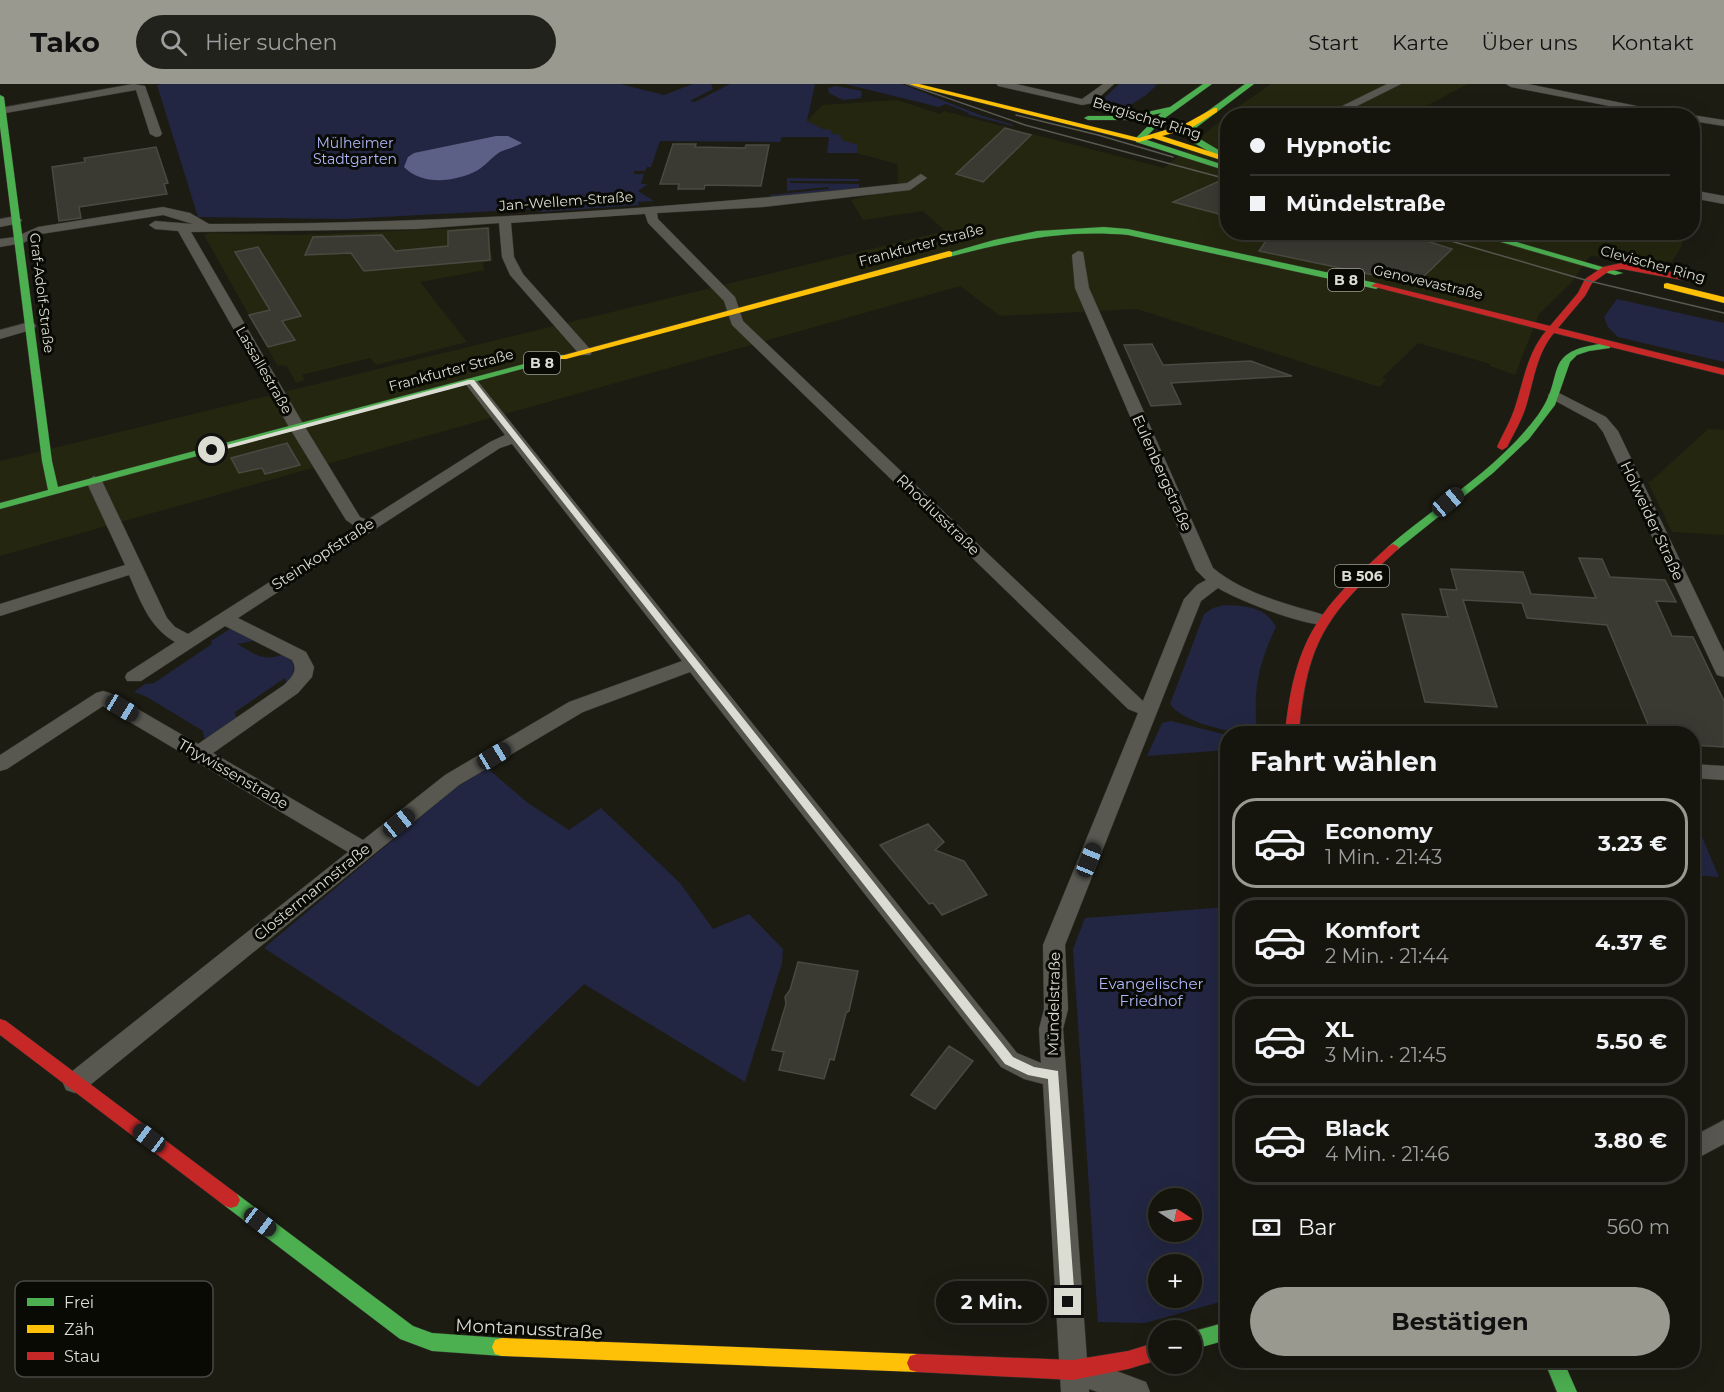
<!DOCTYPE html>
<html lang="de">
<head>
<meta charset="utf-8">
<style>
	body { margin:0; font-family:Montserrat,sans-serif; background:#22221c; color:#f1f3f6; height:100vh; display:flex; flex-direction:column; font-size:22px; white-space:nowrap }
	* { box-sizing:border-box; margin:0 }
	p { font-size:20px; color:#9d9f9e }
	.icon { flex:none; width:33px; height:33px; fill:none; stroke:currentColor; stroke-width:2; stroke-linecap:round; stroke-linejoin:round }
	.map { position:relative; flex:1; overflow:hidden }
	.sheet { position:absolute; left:1220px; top:642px; width:480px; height:642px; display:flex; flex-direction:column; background:#15150e; border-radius:24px; box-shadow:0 6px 24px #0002,0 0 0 2px #34342e }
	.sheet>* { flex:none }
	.top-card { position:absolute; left:1220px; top:24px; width:480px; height:132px; border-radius:24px; box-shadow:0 6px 24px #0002,0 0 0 2px #34342e; display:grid; align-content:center; height:132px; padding:0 30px; background:#15150e }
	.needle { width:39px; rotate:102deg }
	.fabs { position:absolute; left:1148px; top:1104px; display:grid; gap:12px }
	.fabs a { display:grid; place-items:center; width:54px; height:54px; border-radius:50%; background:#15150e; box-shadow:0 6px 24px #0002,0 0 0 2px #34342e; font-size:30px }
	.end { position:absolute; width:27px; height:27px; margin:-14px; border:8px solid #dcddd2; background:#111; box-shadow:0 0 0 3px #111 }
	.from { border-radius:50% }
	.bubble { position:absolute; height:42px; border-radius:21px; background:#15150e; box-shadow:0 6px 24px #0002,0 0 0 2px #34342e; font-size:20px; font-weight:700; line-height:42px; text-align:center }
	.car { position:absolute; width:18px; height:36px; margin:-18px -9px; border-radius:8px; box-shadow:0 0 4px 2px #0007; background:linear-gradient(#222 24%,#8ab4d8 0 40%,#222 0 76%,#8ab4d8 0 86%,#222 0) }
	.top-card b { display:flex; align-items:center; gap:21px; height:57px; font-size:22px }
	.top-card b+b { border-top:2px solid #34342e }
	.top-card i { width:15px; height:15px; background:#f1f3f6 }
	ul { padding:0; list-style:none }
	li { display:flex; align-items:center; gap:18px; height:90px; margin:0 12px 9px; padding:0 18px; border:3px solid #34342e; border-radius:24px }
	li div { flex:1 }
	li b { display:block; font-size:22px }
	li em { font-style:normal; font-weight:700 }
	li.active { border-color:#99998f }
	li>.icon { width:54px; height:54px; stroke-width:1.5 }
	h2 { padding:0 30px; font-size:27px; line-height:72px }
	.pay { display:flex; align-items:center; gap:15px; height:66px; padding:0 30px; font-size:22px }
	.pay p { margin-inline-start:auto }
	.button { display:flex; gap:12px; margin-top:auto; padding:12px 30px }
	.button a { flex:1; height:69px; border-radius:36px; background:#99998f; color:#111; font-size:24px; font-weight:700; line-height:69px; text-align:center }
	header { display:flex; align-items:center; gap:36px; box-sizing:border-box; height:84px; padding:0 30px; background:#99998f; color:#111 }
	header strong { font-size:28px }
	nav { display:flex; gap:33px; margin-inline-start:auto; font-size:21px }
	.search { width:420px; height:54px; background:#22221c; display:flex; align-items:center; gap:15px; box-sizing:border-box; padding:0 21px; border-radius:33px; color:#9d9f9e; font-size:22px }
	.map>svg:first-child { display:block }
	.built { fill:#25260f }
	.green { fill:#232642; fill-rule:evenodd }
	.water { fill:#5c6086 }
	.building { fill:#3a3a32; stroke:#4a4a43; stroke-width:1.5 }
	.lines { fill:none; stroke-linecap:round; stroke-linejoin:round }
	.street-casing { stroke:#36362f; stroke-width:1 }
	.fast-casing { stroke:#36362f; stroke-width:1 }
	.slow-casing { stroke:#36362f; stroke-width:1 }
	.jam-casing { stroke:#36362f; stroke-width:1 }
	.street { fill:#585851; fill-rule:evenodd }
	.fast { fill:#4caf50; fill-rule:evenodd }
	.slow { fill:#ffc107; fill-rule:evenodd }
	.jam { fill:#c62828; fill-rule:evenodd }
	.tram { stroke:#595953; stroke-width:1.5 }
	.route { fill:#dcddd2 }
	.labels { text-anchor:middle; stroke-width:6; stroke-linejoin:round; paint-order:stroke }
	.far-street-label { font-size:14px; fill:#dcddd2; stroke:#090a04 }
	.far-park-label { font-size:14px; fill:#b0b8fc; stroke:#090a04 }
	.shield { fill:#090a04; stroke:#9d9e94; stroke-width:1.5 }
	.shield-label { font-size:14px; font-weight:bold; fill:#dcddd2 }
	.street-label { font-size:15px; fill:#dcddd2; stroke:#090a04 }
	.park-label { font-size:15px; fill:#b0b8fc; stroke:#090a04 }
	.near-street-label { font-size:18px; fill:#dcddd2; stroke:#090a04 }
	.key { fill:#090a04; stroke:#484942; stroke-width:1.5 }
	.key-label { font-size:16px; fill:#dcddd2 }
</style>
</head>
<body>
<header>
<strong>Tako</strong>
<div class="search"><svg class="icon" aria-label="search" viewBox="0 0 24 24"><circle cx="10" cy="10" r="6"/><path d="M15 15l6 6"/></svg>Hier suchen</div>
<nav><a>Start</a><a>Karte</a><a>Über uns</a><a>Kontakt</a></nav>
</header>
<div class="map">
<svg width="1724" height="1308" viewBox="0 0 1724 1308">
	<rect width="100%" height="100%" fill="#1c1c13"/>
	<path class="built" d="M1271 0H1468L1409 31 1227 32V148H1672L1683 151 1682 161 1672 178 1590 172 1571 199 1539 230 1515 291 1490 282V280L1418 259 1382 294 1387 296 1379 303 1137 225 1000 232 960 202 0 472V377L945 147 923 127 863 136 851 116 899 104 897 80 857 69 858 61 834 54 825 46 807 37 822 21 897 16 940 30 944 27 1164 84 1232 27Z
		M490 143V162L493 177 482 179 485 186 420 198 467 258 376 281 370 274 302 291 305 296 296 299 287 282 277 281 204 151 210 149 298 151Z
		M1708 345 1724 346V451L1672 448 1648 398 1651 397Z"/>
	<path class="green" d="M163 0H620L664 11 693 0H711L713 5 690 17 695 18 730 0H815L807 37 825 46 830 45 832 50H839L842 56 858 61 857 69H827L829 53H782L780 58 660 57 651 83H647L645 87H634V90H644L641 100H648L638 107 654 117 638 118 639 121 540 128 536 125 345 135 198 133 157 1Z
		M845 0H902L980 31 1014 41 1012 42 967 30 969 29 946 20 939 23Z
		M1119 0H1154L1157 1 1146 11 1123 26 1100 21 1099 19Z
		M836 2 862 7 861 14 843 16 829 9 828 4Z
		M787 94 860 95 859 97H790V99L859 100V104L771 113 770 111 829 105 828 103 787 107Z
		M1617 215 1724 239V278L1618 253 1608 243 1604 233Z
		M1225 521C1248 522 1265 523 1276 543 1258 581 1253 605 1257 647L1255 649C1233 650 1183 639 1170 620L1204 530 1213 524Z
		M233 543 258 556 237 560C257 571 264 579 286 569 297 581 295 588 287 601L285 594 235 628 237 637 210 654H204L203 647 147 613 134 608 145 600 154 599 212 560 211 557Z
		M1171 637 1227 651V666L1147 672 1162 639Z
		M487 684 528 719 569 746 601 724 680 799 713 845 749 830 783 865 782 879 745 998 584 900 478 1003 264 864 451 707Z
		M1692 729 1719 793 1692 791Z
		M1227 823V1216L1145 1239 1098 1238 1073 865 1085 834ZM1191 1114V1148H1158V1114ZM1158 1180H1191V1214H1158Z"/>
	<path class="water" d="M496 52H508L522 59C515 63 507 65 500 68 492 73 486 81 478 86 456 98 422 102 404 83L408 73 414 69Z"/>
	<path class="building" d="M1005 44 1031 51 983 98 956 90Z
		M673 60H696L695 63 745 64 746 61H769L761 102 705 101 704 105H678L679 100H660Z
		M156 63 168 99 164 100 167 110 79 123 81 134 59 137 52 83 85 78 84 74Z
		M1217 98 1227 101V132L1173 118Z
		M488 144 490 176 364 187 351 169 305 171 313 153 382 151 395 167 448 162V147Z
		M1272 148H1399L1452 165 1416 200 1259 167Z
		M258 163 301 232 282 237 295 256 268 263 249 231 270 226 235 168Z
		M1152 260 1163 281 1251 277 1292 292 1171 299 1181 320 1151 322 1124 261Z
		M287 359 300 381 265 390 262 384 239 389 231 374Z
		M1579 474 1602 475 1610 493 1665 496 1676 518 1656 517 1672 552 1693 553 1724 617V663L1692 661V650H1652L1607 541 1527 534 1522 519 1463 516 1497 623 1425 618 1402 530 1448 533 1440 505 1457 506 1451 485 1523 488 1531 510 1596 514Z
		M928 740 944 758 935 766 964 777 987 811 942 831 933 819 929 820 880 761Z
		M798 878 858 887 849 927 846 929 834 976 830 975 824 995 779 986 784 968 772 966 786 920 785 913 790 906Z
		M949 962 973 977 935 1025 911 1011Z"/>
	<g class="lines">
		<g class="street-casing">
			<path id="street" d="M133 0 145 2 162 50 160 52 156 53 150 50 136 6 0 30V24Z
				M997 0H1016L1082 15 1103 0H1114L1093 19 1082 21 998 2Z
				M1387 0H1401L1337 32H1322Z
				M1506 0H1528L1686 32H1661L1511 3Z
				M1692 31 1724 36V42L1692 37V32H1689Z
				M921 90 927 94 910 106 763 123 657 129 658 135 735 213 743 237 1143 617 1184 515 1197 501 1206 496 1196 486 1075 204 1072 171 1078 167 1083 168 1089 204 1213 484C1246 511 1288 520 1328 532L1331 536 1328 540C1310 545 1235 515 1218 504L1201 517 1065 861 1068 925 1063 945 1087 1276 1146 1298 1150 1308H1098L1089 1305V1308H1061L1043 1000 1024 995 1001 983 690 588 583 628 459 701 84 1006 75 1009 66 1006 63 999 66 992 348 768 103 622 7 685 0 687V671L96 609 103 607 110 609 198 660 284 601C293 592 298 587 292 576L225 542 141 597H127L125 593 127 589 175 558C149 543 141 518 129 491L0 532V520L125 481 86 397 94 392 102 397 167 534 175 543 188 550 356 443 346 436 289 343 178 147 155 145 149 141 155 137 193 140 163 131 41 150 23 159 0 163V155L15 153 38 143 163 123 190 129 209 140C442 140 675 125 907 99ZM645 130 648 139 724 217 732 241 1128 625 1138 629 1043 861 1044 925 1039 945 1041 979 1017 969 476 295H466L464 298 505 351 490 358 367 436 360 433 305 343 191 148 416 145 499 139 502 173 510 191 580 271H590L592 268 590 265 523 190 514 173 511 139ZM512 360 682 577 569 618 445 691 363 756 213 669 298 609 312 593 314 583 306 568 238 534 500 364Z
				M1692 106 1724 112V120L1692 114Z
				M16 132 22 136 20 139 0 143V135Z
				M29 238 34 239 36 242 34 245 0 255V246Z
				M1555 307 1606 333 1618 347 1724 568V593L1717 591 1715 587 1603 348 1596 339 1550 314 1548 311Z
				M1692 680 1724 682V696L1692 694Z
				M1724 1036V1060L1692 1077V1053Z"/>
		</g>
		<g class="fast-casing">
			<path id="fast" d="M1203 0H1212L1165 34 1144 55 1227 82V87L1136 58V54L1161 29 1129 36H1088L1084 34 1088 32H1129L1170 23Z
				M1245 0H1254L1197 43 1195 48 1200 55 1227 71V75H1222L1194 59 1187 48 1190 40Z
				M0 11 4 13 52 377 58 403 558 271H566L567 273 0 425V419L48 406 42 377 0 43Z
				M1104 143 1128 145 1376 199 1381 202 1376 205 1128 151C1064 145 1011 157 949 173L945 170 994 156 1037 147Z
				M1466 148H1482L1623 189 1615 191Z
				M1607 259 1610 260V264L1589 267 1577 271 1570 278 1555 321 1529 355 1493 389 1397 466H1389L1387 464 1389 462C1438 420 1499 384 1538 331 1568 290 1538 267 1607 259Z
				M231 1108 237 1110 413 1242 432 1249 502 1254 509 1256 512 1263 509 1270 502 1272 432 1267 400 1255 225 1122 222 1116 225 1110Z
				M1227 1238V1256L1191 1266V1248Z
				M1544 1276H1563L1577 1308H1557Z"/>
		</g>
		<g class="slow-casing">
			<path id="slow" d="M906 0H919L1139 54 1185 40 1214 24H1217V28L1191 44 1162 52 1227 73V78L1153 54 1139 58Z
				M949 167 952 168V172L566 275H558L557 273Z
				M1667 199 1724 213V219L1664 204V200Z
				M502 1254 917 1270 924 1272 927 1279 924 1286 917 1288 502 1272 495 1270 492 1263 495 1256Z"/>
		</g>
		<g class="jam-casing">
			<path id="jam" d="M1622 179 1693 192 1698 195 1693 198 1622 185 1609 187 1592 199 1585 212 1558 244 1724 285V291L1554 249C1537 269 1534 295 1527 319 1523 334 1514 349 1507 363L1502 366 1497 363C1503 349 1512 335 1516 320 1524 295 1528 268 1546 247L1371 202 1376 199 1550 242 1578 209 1585 195 1603 183Z
				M1393 460 1397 462 1399 464 1397 466C1328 530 1307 554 1299 650H1285C1295 553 1319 525 1389 462Z
				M0 935 6 937 237 1110 240 1116 237 1122 231 1124 225 1122 0 951Z
				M1158 1258V1276L1128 1285 1073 1296 917 1288 910 1286 907 1279 910 1272 917 1270 1073 1276 1128 1267Z"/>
		</g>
		<use href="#street" class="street"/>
		<use href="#fast" class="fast"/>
		<use href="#slow" class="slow"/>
		<use href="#jam" class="jam"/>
		<path class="tram" d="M907 0 1025 41 1227 95
			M1016 31 1098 51 1173 73
			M1420 148 1585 196 1724 229"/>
	</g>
	<path class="route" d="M469 296H474L1013 973 1034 983 1058 987 1075 1218 1073 1222 1068 1224 1063 1222 1061 1218 1048 995 1028 991 1005 980 470 300 215 368 208 366Z"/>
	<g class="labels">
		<g class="far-street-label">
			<text transform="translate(1147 34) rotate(17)" y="5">Bergischer Ring</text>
			<text transform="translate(566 117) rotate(-4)" y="5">Jan-Wellem-Straße</text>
			<text transform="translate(921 161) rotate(-15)" y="5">Frankfurter Straße</text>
			<text transform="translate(1653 180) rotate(15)" y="5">Clevischer Ring</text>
			<text transform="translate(1428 198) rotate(13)" y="5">Genovevastraße</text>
			<text transform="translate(42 209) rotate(83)" y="5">Graf-Adolf-Straße</text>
			<text transform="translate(264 286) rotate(60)" y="5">Lassallestraße</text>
			<text transform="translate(451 286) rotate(-15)" y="5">Frankfurter Straße</text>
		</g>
		<g class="far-park-label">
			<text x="355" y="64">Mülheimer<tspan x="355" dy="16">Stadtgarten</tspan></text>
		</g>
		<g class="shield">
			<rect x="1328" y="185" width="36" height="22" rx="4.5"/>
			<rect x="524" y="268" width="36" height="22" rx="4.5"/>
			<rect x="1335" y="481" width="54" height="22" rx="4.5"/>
		</g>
		<g class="shield-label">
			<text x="1346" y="201">B 8</text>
			<text x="542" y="284">B 8</text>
			<text x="1362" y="497">B 506</text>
		</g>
		<g class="street-label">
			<text transform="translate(1162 389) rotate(66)" y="5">Eulenbergstraße</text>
			<text transform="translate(938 431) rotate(44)" y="5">Rhodiusstraße</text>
			<text transform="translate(1652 437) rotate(65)" y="5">Holweider Straße</text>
			<text transform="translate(323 470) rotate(-33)" y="5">Steinkopfstraße</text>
			<text transform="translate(233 690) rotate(30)" y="5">Thywissenstraße</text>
			<text transform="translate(312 808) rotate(-39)" y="5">Clostermannstraße</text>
			<text transform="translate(1054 920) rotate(-89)" y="5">Mündelstraße</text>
		</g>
		<g class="park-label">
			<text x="1151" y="905">Evangelischer<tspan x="1151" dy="17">Friedhof</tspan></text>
		</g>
		<g class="near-street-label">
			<text transform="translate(529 1245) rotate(3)" y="6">Montanusstraße</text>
		</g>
	</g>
	<rect x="15" y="1197" width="198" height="96" rx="9" class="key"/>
	<rect x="27" y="1214" width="27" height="8" fill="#4caf50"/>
	<rect x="27" y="1241" width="27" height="8" fill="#ffc107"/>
	<rect x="27" y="1268" width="27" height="8" fill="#c62828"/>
	<g class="key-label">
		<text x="64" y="1224">Frei</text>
		<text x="64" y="1251">Zäh</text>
		<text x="64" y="1278">Stau</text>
	</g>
</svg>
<div class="fabs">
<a><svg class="needle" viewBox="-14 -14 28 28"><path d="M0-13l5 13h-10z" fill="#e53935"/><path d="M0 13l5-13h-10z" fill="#9d9f9e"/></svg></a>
<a>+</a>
<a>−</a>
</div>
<i class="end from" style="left:212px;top:366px"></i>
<i class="end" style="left:1068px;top:1218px"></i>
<div class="bubble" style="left:936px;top:1197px;width:111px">2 Min.</div>
<i class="car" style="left:1448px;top:418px;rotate:50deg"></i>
<i class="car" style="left:122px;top:624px;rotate:121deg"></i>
<i class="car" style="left:494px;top:672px;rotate:59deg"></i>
<i class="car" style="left:399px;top:739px;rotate:51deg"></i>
<i class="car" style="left:1089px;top:776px;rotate:22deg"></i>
<i class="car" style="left:149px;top:1054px;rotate:307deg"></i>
<i class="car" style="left:260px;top:1138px;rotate:127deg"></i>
<div class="top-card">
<b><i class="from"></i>Hypnotic</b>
<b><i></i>Mündelstraße</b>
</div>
<section class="sheet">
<h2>Fahrt wählen</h2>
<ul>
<li class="active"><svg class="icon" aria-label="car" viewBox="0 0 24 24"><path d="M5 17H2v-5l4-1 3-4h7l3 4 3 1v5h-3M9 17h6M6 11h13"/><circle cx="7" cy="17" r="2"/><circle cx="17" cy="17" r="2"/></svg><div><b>Economy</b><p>1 Min. · 21:43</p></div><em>3.23 €</em></li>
<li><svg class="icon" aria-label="car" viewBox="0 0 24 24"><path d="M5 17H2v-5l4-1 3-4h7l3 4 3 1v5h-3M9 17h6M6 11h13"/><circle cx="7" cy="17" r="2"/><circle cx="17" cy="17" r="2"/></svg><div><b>Komfort</b><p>2 Min. · 21:44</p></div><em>4.37 €</em></li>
<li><svg class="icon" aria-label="car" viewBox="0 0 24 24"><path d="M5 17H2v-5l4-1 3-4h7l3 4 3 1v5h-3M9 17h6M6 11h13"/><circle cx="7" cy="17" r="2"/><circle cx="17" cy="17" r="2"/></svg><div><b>XL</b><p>3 Min. · 21:45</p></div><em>5.50 €</em></li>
<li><svg class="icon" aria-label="car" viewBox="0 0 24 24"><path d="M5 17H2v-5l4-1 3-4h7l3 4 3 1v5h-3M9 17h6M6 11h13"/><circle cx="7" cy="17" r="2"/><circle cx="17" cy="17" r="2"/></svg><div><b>Black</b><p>4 Min. · 21:46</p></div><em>3.80 €</em></li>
</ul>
<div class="pay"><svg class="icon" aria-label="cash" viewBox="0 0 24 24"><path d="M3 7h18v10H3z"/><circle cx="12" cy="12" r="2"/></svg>Bar<p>560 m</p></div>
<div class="button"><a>Bestätigen</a></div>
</section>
</div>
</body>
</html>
